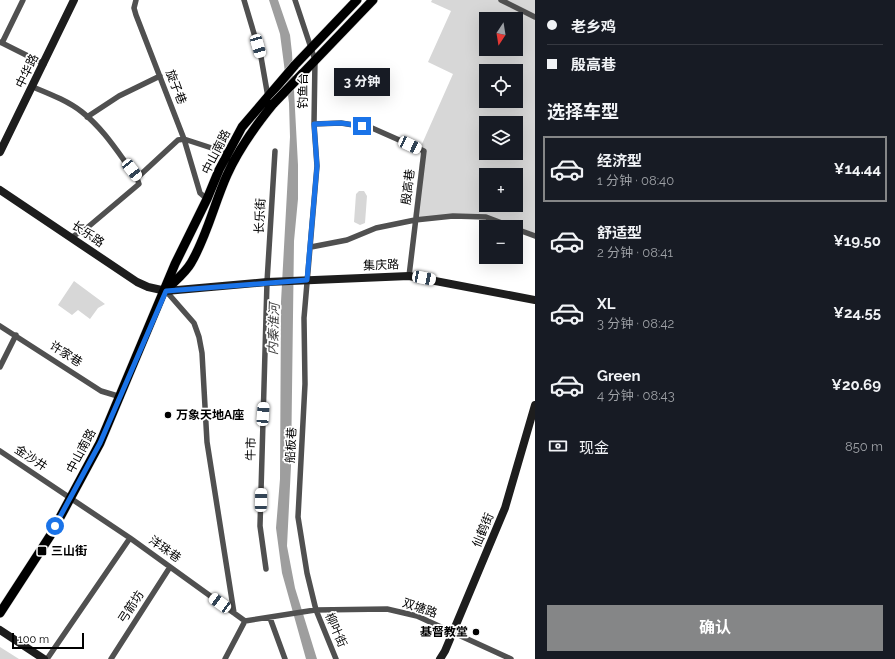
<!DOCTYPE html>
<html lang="zh">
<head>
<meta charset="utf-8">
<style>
	body { margin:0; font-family:Raleway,"Noto Sans SC",sans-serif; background:#20242c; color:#f1f3f6; height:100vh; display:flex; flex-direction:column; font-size:15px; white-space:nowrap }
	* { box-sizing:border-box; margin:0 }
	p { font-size:13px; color:#9ea1a6 }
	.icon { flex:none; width:22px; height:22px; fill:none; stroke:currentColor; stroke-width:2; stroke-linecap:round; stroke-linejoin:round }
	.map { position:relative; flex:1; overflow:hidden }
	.panel { display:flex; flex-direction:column; background:#171b24; width:360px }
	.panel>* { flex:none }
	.guide { display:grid; align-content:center; height:88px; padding:0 12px; background:#171b24 }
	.needle { width:26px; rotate:192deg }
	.tools { position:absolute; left:479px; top:12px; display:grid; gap:8px }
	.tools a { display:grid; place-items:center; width:44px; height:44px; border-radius:0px; background:#171b24; box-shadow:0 4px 16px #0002; font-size:20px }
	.scale { position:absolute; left:12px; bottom:10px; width:72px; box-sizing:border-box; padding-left:4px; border:2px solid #000; border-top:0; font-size:11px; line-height:14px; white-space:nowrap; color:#000; -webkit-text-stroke:3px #fff; paint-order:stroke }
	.end { position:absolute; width:18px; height:18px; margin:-9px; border:5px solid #1a73e8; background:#fff; box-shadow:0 0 0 2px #fff }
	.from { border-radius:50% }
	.bubble { position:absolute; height:28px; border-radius:0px; background:#171b24; box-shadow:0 4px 16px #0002; font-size:13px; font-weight:700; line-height:28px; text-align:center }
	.car { position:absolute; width:12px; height:24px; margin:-12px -6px; border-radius:5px; box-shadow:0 0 3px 1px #0007; background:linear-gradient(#fff 24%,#345 0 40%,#fff 0 76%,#345 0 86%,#fff 0) }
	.guide b { display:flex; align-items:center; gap:14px; height:38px; font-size:15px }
	.guide b+b { border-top:1px solid #363941 }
	.guide i { width:10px; height:10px; background:#f1f3f6 }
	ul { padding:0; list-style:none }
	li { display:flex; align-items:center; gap:12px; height:66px; margin:0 8px 6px; padding:0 4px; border:2px solid transparent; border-radius:0px }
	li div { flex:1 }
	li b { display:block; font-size:15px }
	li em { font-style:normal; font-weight:700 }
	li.selected { border-color:#858687 }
	li>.icon { width:36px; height:36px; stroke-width:1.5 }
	h2 { padding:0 12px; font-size:18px; line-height:48px }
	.pay { display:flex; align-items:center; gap:10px; height:44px; padding:0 12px; font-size:15px }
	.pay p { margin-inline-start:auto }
	.action { display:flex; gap:8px; margin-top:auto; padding:8px 12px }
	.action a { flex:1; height:46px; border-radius:0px; background:#858687; color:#fff; font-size:16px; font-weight:700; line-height:46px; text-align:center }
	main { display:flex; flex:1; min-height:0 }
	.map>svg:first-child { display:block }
	.green { fill:#d7d7d7; fill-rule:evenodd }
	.water { fill:#9e9e9e }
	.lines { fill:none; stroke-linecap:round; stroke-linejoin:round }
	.primary-casing { stroke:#dbdbdb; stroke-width:10 }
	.street { stroke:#505050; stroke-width:5.5 }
	.secondary { stroke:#1d1d1d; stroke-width:8 }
	.primary { stroke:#000; stroke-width:9 }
	.primary-bridge-casing { stroke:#dbdbdb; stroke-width:10; stroke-linecap:butt }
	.primary-bridge { stroke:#000; stroke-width:9 }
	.route { stroke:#1a73e8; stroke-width:5 }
	.poi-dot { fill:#000; stroke:#fff; stroke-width:1.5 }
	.labels { text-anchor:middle; stroke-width:3.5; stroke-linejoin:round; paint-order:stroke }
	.street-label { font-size:12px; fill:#000; stroke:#fff }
	.poi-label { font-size:12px; font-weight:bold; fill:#000; stroke:#fff; text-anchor:start }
	.water-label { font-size:13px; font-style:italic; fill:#3f3f3f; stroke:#fff }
</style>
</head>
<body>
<main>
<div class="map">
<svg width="535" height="659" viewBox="0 0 535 659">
	<rect width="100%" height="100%" fill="#fff"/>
	<path class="green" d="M432 0H535V233L486 217H413L422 144 453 74 428 62 451 11 431 2ZM486 19H516V49H486ZM486 71H516V101H486ZM486 123H516V153H486ZM486 175H516V205H486Z
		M359 191H364L367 196 365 223 360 225 354 222 356 194Z
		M74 281 105 304 98 308 90 319 78 310 72 315 58 305Z
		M0 647 19 659H0Z"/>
	<path class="water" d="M269 0H278L290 35 292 53 298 165V199L294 241 291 466 287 546 295 588 317 659H306L282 573 276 528 280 479 281 302 290 137 289 103 280 34Z"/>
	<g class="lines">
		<g class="primary-casing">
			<path id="primary" d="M302 74 373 0
				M168 288C175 281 186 272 191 263 207 236 214 204 227 175 239 148 256 125 274 103
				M0 613 50 536 100 443 175 264 207 199 219 170 242 127 295 65 357 0"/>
		</g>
		<path class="street" d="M136 0 134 8 136 15 184 139 227 153
			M244 0 261 57 268 97
			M295 0 315 60 314 124 317 166 304 318 305 384 298 517 307 573 316 610 336 659
			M501 0 535 17
			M0 42 44 64
			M2 43 23 0
			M33 87C50 94 68 101 82 112 105 130 120 156 137 178L178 140 184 139 200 193 207 199
			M87 117 119 96 160 76
			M314 124 341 123 372 128 424 151 409 276
			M516 229 535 236
			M72 237 88 227 139 184 137 178
			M311 247 347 240 376 228 415 220 453 216 486 217 512 227
			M166 291 194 323 199 337 202 353 207 442 234 613
			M0 326 101 391 121 397
			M0 367 16 335
			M0 451 130 538 245 621
			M266 569 260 526 267 282 275 151
			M270 618 285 659
			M245 621 315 610 387 609 417 616 511 659
			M47 659 130 538
			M111 659 170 567
			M225 659 245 621"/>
		<path class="secondary" d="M0 152 74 0
			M0 190 137 282 148 287 166 291 267 282 409 276 535 300
			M0 630 44 659
			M440 659 445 651 505 508 535 405"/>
		<use href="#primary" class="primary"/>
		<g class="primary-bridge-casing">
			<path id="primary-bridge" d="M274 103 302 74"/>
		</g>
		<use href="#primary-bridge" class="primary-bridge"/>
	</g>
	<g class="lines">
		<path class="route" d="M55 526 100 443 166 291 307 280 317 166 314 124 341 123 362 126"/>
	</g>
	<g class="poi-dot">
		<circle cx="168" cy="415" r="4"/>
		<rect x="37" y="546" width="10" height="10" rx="2"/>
		<circle cx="476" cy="632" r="4"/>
	</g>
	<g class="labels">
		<g class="street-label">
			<text transform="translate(27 71) rotate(-64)" y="4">中华路</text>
			<text transform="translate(176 87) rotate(69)" y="4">旋子巷</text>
			<text transform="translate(303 91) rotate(-90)" y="4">钓鱼台</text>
			<text transform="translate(216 152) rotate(-63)" y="4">中山南路</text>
			<text transform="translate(408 187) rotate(-83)" y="4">殷高巷</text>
			<text transform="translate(260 216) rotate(-87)" y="4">长乐街</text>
			<text transform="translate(88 234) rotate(34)" y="4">长乐路</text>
			<text transform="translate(381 265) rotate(-2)" y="4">集庆路</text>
			<text transform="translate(66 354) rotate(33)" y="4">许家巷</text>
			<text transform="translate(291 445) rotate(-87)" y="4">船板巷</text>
			<text transform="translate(251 449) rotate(-89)" y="4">牛市</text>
			<text transform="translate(81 451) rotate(-62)" y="4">中山南路</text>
			<text transform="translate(31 458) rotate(33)" y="4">金沙井</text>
			<text transform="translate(483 530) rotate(-67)" y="4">仙鹤街</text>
			<text transform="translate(165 549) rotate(35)" y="4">洋珠巷</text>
			<text transform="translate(131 607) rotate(-57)" y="4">弓箭坊</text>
			<text transform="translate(420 608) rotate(19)" y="4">双塘路</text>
			<text transform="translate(336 630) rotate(67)" y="4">柳叶街</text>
		</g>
		<g class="poi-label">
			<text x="176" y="419">万象天地A座</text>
			<text x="51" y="555">三山街</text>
			<text x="468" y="636" text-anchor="end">基督教堂</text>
		</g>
		<g class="water-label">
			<text transform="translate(273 329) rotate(-88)" y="5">内秦淮河</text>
		</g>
	</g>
</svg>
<div class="tools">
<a><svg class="needle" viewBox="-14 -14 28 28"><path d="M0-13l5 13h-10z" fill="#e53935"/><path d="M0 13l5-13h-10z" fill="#9ea1a6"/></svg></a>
<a><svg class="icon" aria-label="locate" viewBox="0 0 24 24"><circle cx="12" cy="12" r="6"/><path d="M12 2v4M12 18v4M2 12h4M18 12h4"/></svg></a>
<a><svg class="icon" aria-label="layers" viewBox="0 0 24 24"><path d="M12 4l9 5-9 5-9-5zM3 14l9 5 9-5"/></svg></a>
<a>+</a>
<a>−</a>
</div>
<div class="scale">100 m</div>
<i class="end from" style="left:55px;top:526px"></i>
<i class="end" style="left:362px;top:126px"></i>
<div class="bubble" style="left:334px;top:68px;width:56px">3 分钟</div>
<i class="car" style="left:258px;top:46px;rotate:164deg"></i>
<i class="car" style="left:410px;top:145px;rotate:115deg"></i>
<i class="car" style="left:132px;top:170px;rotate:142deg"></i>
<i class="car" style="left:424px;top:278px;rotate:101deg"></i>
<i class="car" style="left:263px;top:414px;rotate:4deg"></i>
<i class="car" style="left:261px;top:500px;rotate:1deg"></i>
<i class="car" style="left:220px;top:603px;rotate:306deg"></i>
</div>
<section class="panel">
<div class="guide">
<b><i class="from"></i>老乡鸡</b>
<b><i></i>殷高巷</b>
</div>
<h2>选择车型</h2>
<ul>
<li class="selected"><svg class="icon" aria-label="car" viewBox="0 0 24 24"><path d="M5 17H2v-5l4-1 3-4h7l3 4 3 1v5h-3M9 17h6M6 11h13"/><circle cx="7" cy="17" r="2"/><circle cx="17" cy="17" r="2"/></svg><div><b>经济型</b><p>1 分钟 · 08:40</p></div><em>¥14.44</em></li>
<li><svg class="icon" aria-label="car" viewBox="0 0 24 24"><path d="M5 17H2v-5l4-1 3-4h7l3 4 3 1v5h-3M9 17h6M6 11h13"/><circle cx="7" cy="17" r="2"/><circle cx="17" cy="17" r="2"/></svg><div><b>舒适型</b><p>2 分钟 · 08:41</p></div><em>¥19.50</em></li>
<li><svg class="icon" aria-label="car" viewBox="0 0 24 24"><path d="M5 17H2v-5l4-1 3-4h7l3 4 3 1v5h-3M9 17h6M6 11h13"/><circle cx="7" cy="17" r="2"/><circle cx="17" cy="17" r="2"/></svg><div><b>XL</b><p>3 分钟 · 08:42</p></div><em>¥24.55</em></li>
<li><svg class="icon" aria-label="car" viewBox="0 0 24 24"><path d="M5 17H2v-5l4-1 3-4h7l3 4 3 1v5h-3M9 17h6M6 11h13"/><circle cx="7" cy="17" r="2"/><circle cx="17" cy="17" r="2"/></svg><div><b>Green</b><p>4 分钟 · 08:43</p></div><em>¥20.69</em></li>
</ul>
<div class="pay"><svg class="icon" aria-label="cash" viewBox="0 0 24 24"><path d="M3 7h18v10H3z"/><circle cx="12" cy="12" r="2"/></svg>现金<p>850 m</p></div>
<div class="action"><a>确认</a></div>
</section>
</main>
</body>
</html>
